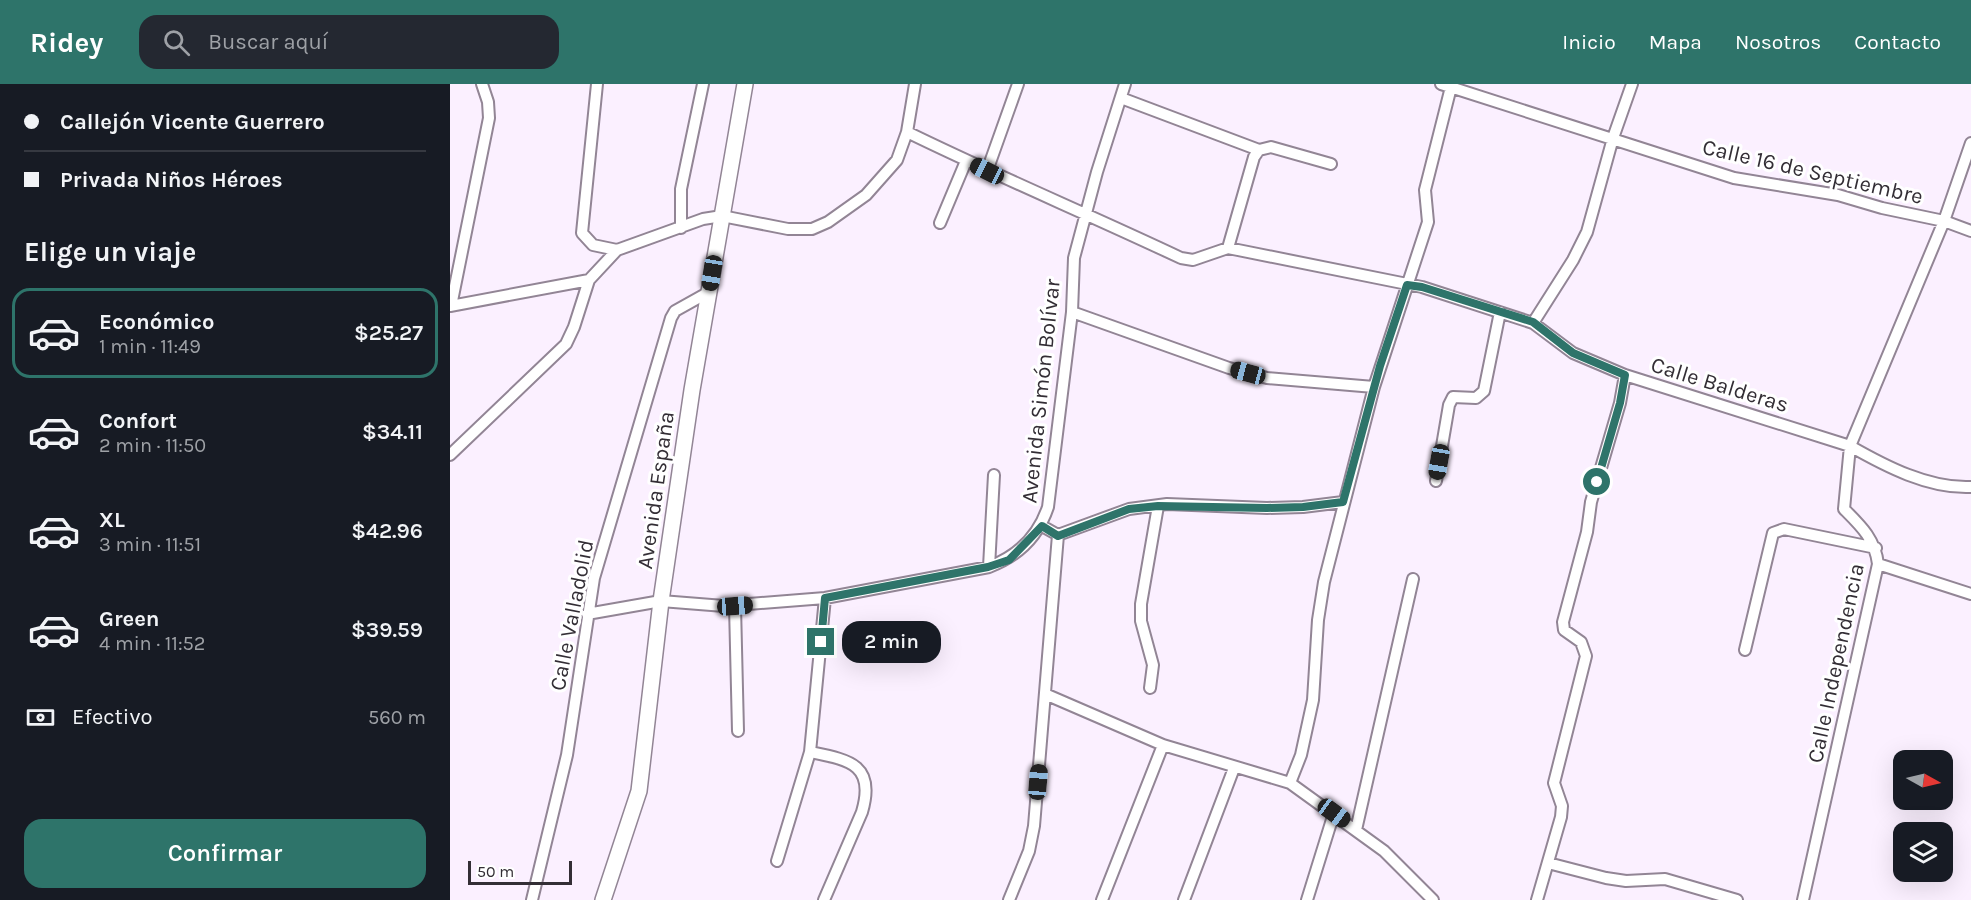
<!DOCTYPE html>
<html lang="es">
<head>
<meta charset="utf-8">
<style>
	body { margin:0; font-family:Karla,sans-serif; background:#242831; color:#f1f3f6; height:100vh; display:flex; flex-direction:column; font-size:22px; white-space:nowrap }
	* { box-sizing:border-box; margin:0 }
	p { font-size:20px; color:#9ea1a6 }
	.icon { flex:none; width:33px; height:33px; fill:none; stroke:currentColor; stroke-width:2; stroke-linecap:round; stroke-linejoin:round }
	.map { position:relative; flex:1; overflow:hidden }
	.sheet { display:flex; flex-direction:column; background:#171b24; width:450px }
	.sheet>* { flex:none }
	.top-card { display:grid; align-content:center; height:132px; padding:0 24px; background:#171b24 }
	.needle { width:39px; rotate:98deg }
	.fabs { position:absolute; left:1443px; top:666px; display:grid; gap:12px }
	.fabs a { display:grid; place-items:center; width:60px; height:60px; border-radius:12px; background:#171b24; box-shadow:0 6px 24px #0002; font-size:30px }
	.scale { position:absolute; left:18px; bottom:15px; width:104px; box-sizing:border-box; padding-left:6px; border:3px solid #332e35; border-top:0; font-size:16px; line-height:21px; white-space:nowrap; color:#332e35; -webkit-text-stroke:4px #fff; paint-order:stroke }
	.end { position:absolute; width:27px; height:27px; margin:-14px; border:8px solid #2e746a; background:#fff; box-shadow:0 0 0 3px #fff }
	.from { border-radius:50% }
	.bubble { position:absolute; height:42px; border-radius:18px; background:#171b24; box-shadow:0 6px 24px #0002; font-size:20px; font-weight:600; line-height:42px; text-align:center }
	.car { position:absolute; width:18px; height:36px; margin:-18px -9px; border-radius:8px; box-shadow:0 0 4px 2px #0007; background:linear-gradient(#222 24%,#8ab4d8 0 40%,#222 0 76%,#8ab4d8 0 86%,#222 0) }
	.top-card b { display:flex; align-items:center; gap:21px; height:57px; font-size:22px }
	.top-card b+b { border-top:2px solid #363941 }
	.top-card i { width:15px; height:15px; background:#f1f3f6 }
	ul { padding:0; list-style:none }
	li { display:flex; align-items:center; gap:18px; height:90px; margin:0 12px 9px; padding:0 12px; border:3px solid transparent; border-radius:18px }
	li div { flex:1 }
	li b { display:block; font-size:22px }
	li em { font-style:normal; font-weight:600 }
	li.on { border-color:#2e746a }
	li>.icon { width:54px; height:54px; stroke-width:1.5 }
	h2 { padding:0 24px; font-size:27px; line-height:72px }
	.pay { display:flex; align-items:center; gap:15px; height:66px; padding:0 24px; font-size:22px }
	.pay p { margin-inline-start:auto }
	.cta { display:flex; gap:12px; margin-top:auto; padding:12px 24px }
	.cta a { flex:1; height:69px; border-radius:18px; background:#2e746a; color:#fff; font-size:24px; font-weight:600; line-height:69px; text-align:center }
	header { display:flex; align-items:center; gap:36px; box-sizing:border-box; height:84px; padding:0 30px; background:#2e746a; color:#fff }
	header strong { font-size:28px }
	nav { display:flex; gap:33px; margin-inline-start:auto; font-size:21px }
	.search { width:420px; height:54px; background:#242831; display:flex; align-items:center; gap:15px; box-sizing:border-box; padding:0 21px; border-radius:18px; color:#9ea1a6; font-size:22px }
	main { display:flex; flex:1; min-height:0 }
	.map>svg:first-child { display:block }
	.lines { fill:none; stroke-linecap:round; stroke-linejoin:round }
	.street-casing { stroke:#928595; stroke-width:14 }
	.secondary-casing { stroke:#928595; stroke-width:18 }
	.street { stroke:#fff; stroke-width:10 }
	.secondary { stroke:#fff; stroke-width:15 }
	.route { stroke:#2e746a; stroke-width:8 }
	.labels { text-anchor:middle; stroke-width:6; stroke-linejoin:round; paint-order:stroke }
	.street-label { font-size:22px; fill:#332e35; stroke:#fff }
</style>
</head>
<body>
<header>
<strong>Ridey</strong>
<div class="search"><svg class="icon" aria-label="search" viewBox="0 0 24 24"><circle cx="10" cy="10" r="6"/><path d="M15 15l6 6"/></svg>Buscar aquí</div>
<nav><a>Inicio</a><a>Mapa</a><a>Nosotros</a><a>Contacto</a></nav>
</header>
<main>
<section class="sheet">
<div class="top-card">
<b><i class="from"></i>Callejón Vicente Guerrero</b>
<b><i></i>Privada Niños Héroes</b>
</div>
<h2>Elige un viaje</h2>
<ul>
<li class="on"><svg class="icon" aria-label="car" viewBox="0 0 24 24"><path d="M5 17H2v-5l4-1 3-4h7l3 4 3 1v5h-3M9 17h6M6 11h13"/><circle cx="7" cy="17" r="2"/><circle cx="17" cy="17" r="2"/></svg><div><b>Económico</b><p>1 min · 11:49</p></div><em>$25.27</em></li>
<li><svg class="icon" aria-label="car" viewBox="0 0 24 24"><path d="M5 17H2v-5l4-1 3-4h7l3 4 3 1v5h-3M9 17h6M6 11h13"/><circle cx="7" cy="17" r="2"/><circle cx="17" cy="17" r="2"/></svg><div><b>Confort</b><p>2 min · 11:50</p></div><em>$34.11</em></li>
<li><svg class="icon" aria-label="car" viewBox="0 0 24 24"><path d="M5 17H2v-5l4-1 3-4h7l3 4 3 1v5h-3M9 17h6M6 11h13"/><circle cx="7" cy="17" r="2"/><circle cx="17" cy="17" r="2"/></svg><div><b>XL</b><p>3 min · 11:51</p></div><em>$42.96</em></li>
<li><svg class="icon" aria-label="car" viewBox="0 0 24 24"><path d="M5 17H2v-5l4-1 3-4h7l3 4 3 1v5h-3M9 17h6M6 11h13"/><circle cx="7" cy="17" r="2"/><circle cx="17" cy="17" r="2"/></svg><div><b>Green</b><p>4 min · 11:52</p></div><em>$39.59</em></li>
</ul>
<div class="pay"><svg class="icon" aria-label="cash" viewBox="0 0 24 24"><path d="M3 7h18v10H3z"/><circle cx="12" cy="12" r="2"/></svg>Efectivo<p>560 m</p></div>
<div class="cta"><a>Confirmar</a></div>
</section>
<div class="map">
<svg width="1521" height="816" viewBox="0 0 1521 816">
	<rect width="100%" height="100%" fill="#fbf0ff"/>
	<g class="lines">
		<g class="street-casing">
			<path id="street" d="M147 0 132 149 143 161 167 166
				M991 0 1284 94 1388 111 1432 124 1494 137 1521 147
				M671 14 809 66
				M457 48C547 92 640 131 731 174L743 176 778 164 972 203 1083 239 1123 269 1175 291 1400 362C1435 382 1479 405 1521 403
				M537 87 568 0
				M490 139 516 77
				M231 144V105L253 0
				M778 164 804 73 809 66 821 63 881 80
				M0 222 139 196 167 166 253 135 272 132 338 145H362L378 138 416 111 447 76 457 48 465 0
				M1 222 39 34 38 18 32 0
				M622 228 779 284 817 294 924 303
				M1083 239 1123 176 1137 148 1163 54 1182 0
				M0 371 116 260 124 243 139 196
				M986 397 999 321 1003 313 1026 314 1034 307 1050 228
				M592 442 608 451 679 425 717 420 817 424 853 423 893 418
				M1428 480 1521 510
				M539 483 544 391
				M285 522 288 647
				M137 530 211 517 274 522 375 514 539 483C568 472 588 453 598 423L622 228 624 174 647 88 675 0
				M1295 566 1323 449 1334 445 1426 464
				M700 604 703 581 691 537V520L708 422
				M595 610 713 661 840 699 934 767 983 816
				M360 668C399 676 426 680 412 728L374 816
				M840 699 851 671 863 616 868 536 874 498 924 303 978 138 975 106 1001 3
				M906 746 963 495
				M327 777 360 668 375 514
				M1098 779 1156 794 1176 797 1215 795 1287 816
				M82 816 117 671 144 494 221 234 225 227 259 208
				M559 816 579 767 584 742 608 451
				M652 816 713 661
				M734 816 784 684
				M857 816 884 729
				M1087 816 1111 733 1112 722 1104 699 1136 572 1131 558 1114 546 1113 538 1137 448 1141 418 1170 319 1175 291
				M1353 816 1428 480C1425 455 1411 442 1394 425L1400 362 1494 137 1521 59"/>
		</g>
		<g class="secondary-casing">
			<path id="secondary" d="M153 816 189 707 211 517 242 306 295 0"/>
		</g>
		<use href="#street" class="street"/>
		<use href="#secondary" class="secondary"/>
	</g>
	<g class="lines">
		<path class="route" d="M371 558 375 514 538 483 559 476 592 442 608 452 679 425 708 422 817 424 853 423 893 418 930 282 957 201 972 203 1083 238 1123 269 1175 291 1170 319 1147 398"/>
	</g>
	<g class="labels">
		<g class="street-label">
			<text transform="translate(1363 87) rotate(13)" y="8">Calle 16 de Septiembre</text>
			<text transform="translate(1270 300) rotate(17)" y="8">Calle Balderas</text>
			<text transform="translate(590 307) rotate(-84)" y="8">Avenida Simón Bolívar</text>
			<text transform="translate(205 406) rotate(-82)" y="8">Avenida España</text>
			<text transform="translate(121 531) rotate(-79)" y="8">Calle Valladolid</text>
			<text transform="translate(1385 579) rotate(-78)" y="8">Calle Independencia</text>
		</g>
	</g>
</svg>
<div class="fabs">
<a><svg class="needle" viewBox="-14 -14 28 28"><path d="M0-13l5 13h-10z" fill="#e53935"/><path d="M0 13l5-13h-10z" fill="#9ea1a6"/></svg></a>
<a><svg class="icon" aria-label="layers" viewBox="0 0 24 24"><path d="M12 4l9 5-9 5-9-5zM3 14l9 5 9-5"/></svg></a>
</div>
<div class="scale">50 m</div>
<i class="end from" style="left:1147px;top:398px"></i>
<i class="end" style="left:371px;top:558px"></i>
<div class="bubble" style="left:392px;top:537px;width:99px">2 min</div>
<i class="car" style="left:537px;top:87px;rotate:297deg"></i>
<i class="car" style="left:262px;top:189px;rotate:189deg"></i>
<i class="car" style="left:798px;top:289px;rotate:285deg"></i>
<i class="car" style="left:989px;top:378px;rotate:190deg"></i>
<i class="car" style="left:285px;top:522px;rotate:86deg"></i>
<i class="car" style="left:588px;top:698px;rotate:5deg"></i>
<i class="car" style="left:884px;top:729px;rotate:126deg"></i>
</div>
</main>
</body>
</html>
